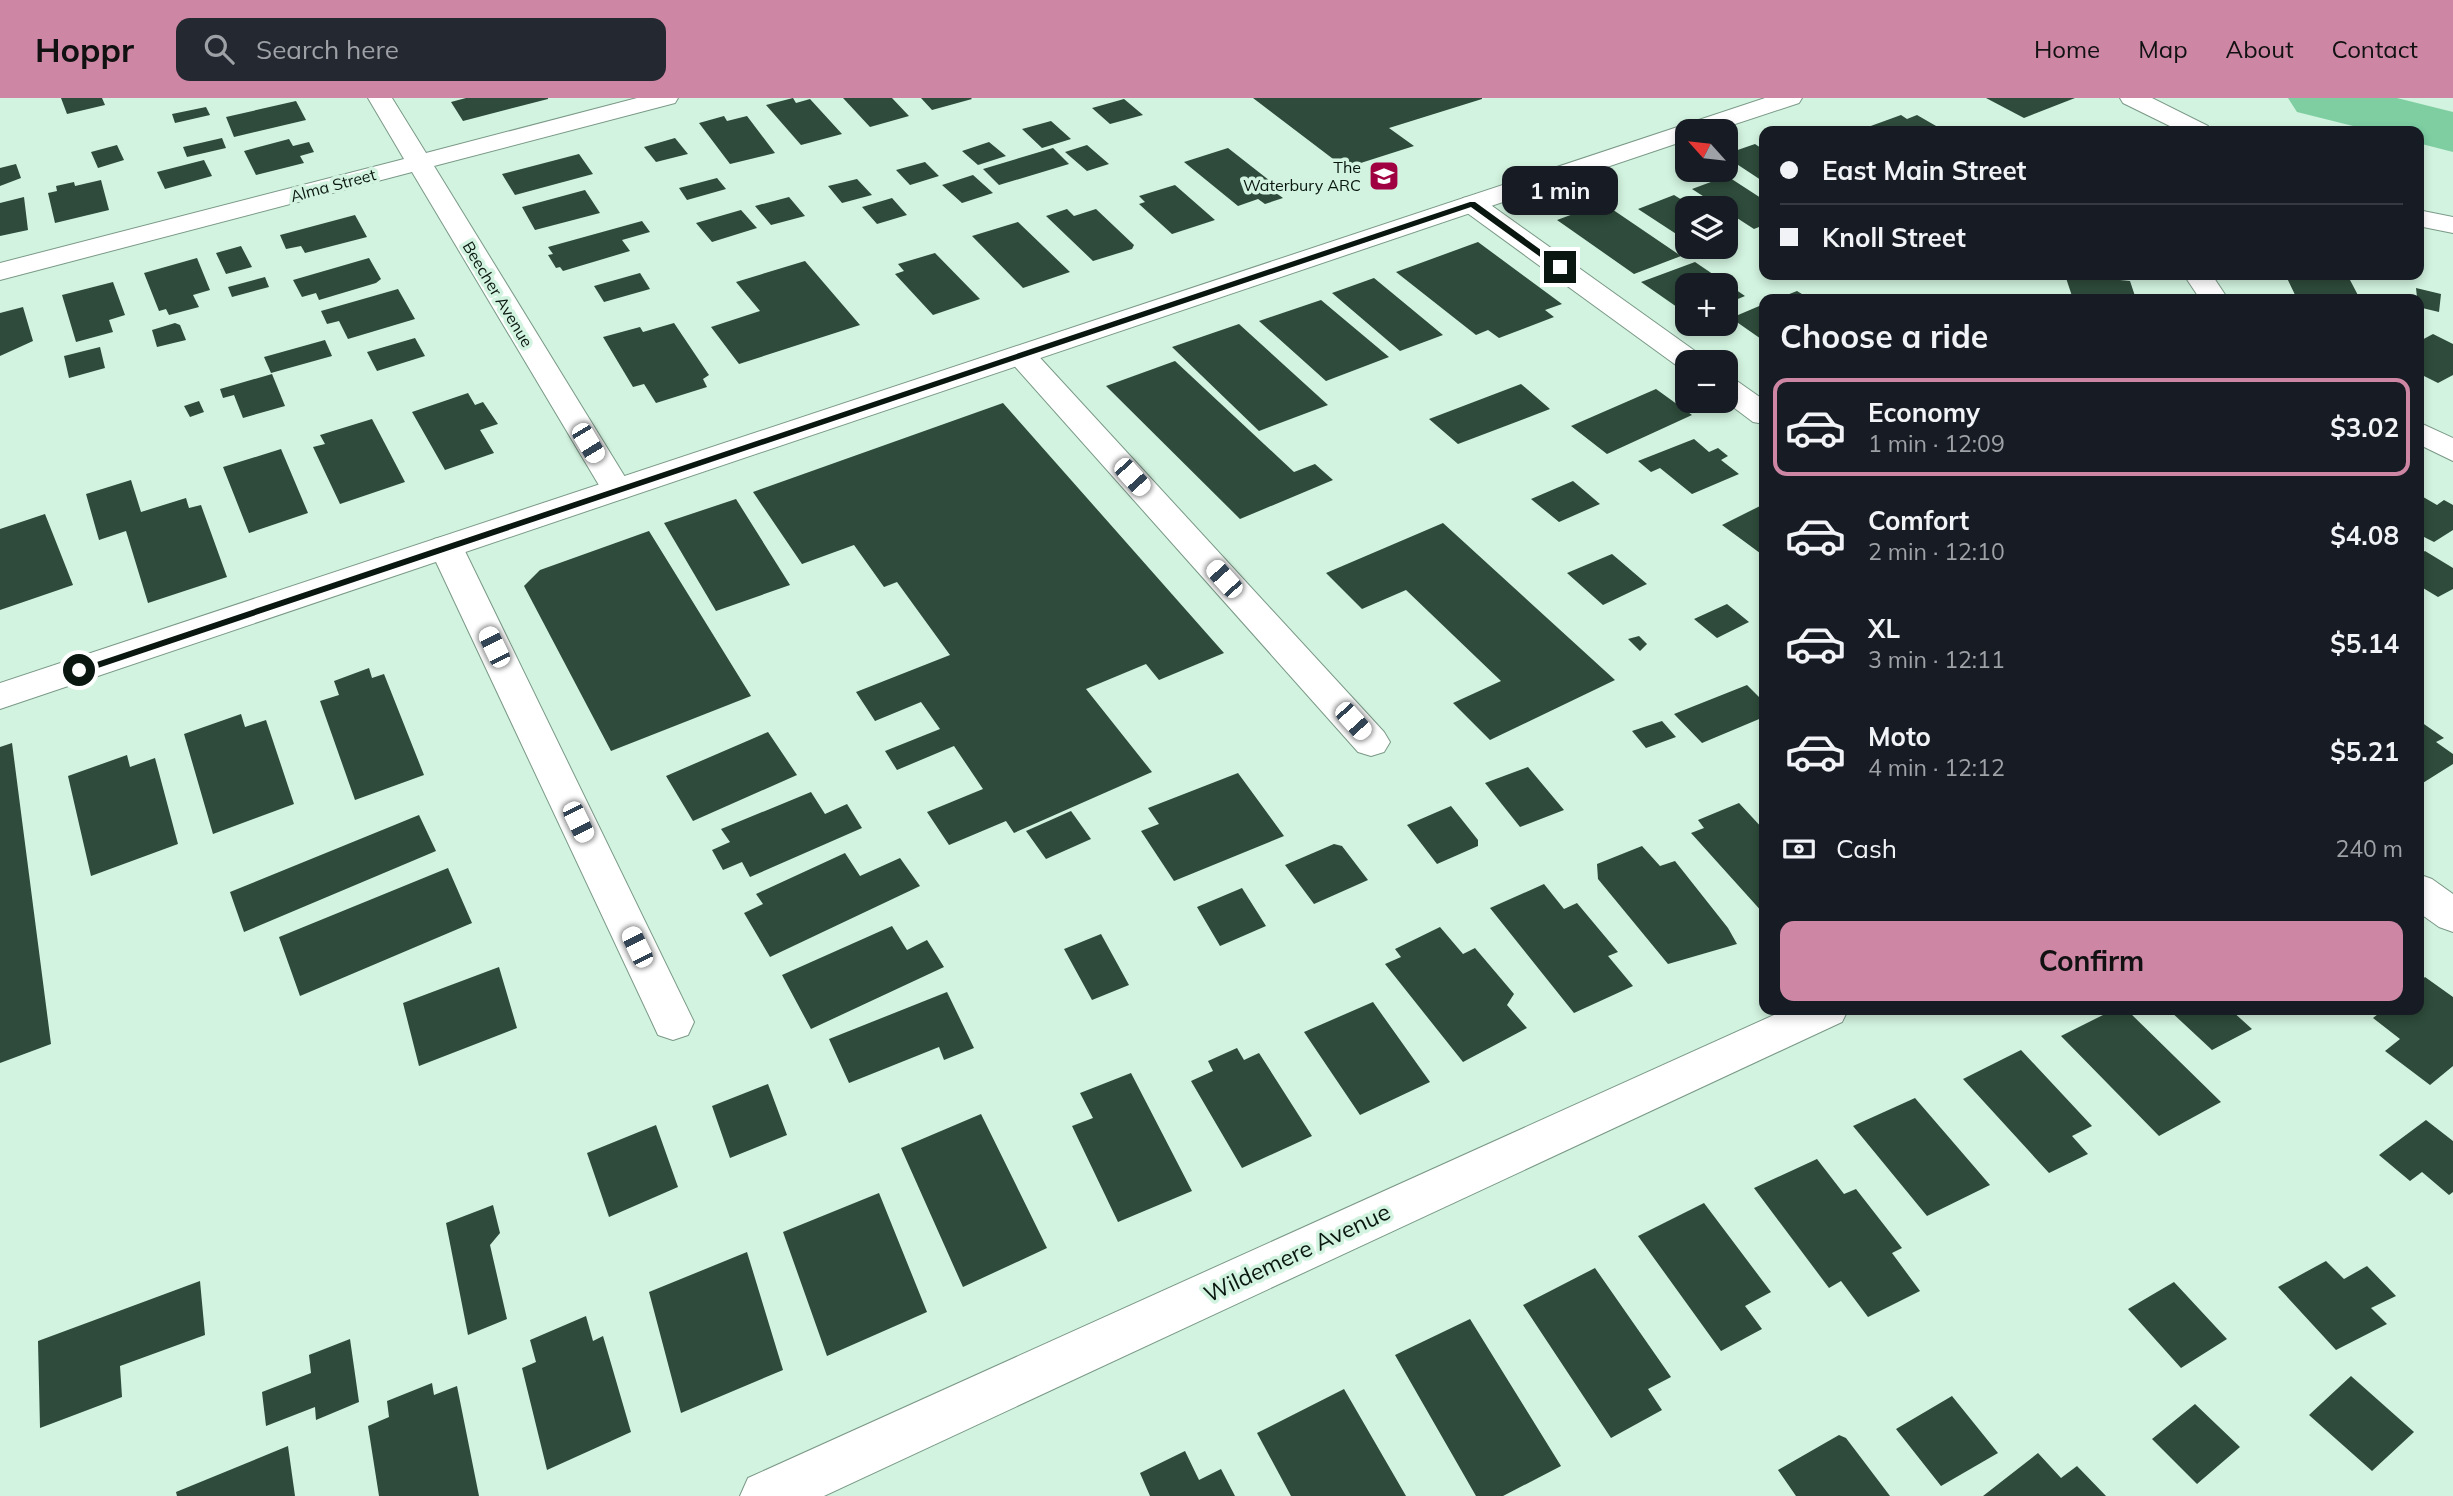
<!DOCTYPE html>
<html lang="en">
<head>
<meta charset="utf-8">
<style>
	body { margin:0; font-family:Mulish,sans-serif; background:#242831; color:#f1f3f6; height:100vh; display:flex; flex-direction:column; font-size:26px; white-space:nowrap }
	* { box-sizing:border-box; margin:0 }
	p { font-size:23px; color:#9ea1a6 }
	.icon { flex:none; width:38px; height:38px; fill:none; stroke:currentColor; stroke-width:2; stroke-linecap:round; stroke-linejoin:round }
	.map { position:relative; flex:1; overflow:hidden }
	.drawer { position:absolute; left:1759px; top:196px; width:665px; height:721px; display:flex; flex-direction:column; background:#171b24; border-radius:14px; box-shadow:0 4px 10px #0003 }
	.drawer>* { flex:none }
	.hud { position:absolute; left:1759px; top:28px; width:665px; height:154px; border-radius:14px; box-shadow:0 4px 10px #0003; display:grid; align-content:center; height:154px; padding:0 21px; background:#171b24 }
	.needle { width:46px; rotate:297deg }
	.tools { position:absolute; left:1675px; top:21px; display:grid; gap:14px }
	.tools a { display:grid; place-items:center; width:63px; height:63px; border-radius:14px; background:#171b24; box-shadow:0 4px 10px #0003; font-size:35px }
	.end { position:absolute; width:32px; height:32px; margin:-16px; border:9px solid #0a1710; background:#fff; box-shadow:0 0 0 4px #fff }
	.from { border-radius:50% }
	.bubble { position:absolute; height:49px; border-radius:14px; background:#171b24; box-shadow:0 4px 10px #0003; font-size:23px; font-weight:700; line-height:49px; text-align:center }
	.car { position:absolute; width:21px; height:42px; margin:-21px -10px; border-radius:9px; box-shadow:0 0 5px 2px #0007; background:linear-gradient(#fff 24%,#345 0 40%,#fff 0 76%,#345 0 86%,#fff 0) }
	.hud b { display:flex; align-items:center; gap:24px; height:66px; font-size:26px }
	.hud b+b { border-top:2px solid #363941 }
	.hud i { width:18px; height:18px; background:#f1f3f6 }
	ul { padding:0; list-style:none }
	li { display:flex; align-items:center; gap:21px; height:98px; margin:0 14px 10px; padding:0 7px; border:4px solid transparent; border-radius:14px }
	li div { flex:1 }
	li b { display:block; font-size:26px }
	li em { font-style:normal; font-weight:700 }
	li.active { border-color:#cd87a5 }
	li>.icon { width:63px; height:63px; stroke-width:1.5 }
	h2 { padding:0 21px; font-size:32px; line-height:84px }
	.pay { display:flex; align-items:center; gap:18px; height:77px; padding:0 21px; font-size:26px }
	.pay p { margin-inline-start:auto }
	.primary-button { display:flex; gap:14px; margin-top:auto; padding:14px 21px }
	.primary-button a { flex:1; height:80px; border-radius:14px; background:#cd87a5; color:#111; font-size:28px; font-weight:700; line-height:80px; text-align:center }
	header { display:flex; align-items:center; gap:42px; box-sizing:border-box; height:98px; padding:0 35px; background:#cd87a5; color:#111 }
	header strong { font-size:33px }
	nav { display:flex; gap:38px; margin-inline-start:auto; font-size:24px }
	.search { width:490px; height:63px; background:#242831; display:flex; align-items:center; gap:18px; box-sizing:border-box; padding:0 24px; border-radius:14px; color:#9ea1a6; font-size:26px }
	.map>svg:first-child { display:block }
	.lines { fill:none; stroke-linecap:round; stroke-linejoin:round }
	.river { fill:#7ecea2; fill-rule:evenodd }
	.building { fill:#2e4b3b }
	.street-casing { stroke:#7a9987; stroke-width:2 }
	.secondary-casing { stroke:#7a9987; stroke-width:2 }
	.street { fill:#fff; fill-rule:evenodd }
	.secondary { fill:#fff; fill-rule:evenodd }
	.route { fill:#0a1710 }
	.labels { text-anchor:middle; stroke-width:7; stroke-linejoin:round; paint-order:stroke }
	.far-poi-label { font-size:16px; fill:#0a1710; stroke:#d2f3df; text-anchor:end }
	.far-street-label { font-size:16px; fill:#0a1710; stroke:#d2f3df }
	.near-street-label { font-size:23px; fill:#0a1710; stroke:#d2f3df }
</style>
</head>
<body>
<header>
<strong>Hoppr</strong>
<div class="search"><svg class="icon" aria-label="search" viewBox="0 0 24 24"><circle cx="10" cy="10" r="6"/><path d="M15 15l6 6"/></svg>Search here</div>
<nav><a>Home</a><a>Map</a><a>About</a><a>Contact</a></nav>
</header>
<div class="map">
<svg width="2453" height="1398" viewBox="0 0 2453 1398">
	<rect width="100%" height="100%" fill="#d2f3df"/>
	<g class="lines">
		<path class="river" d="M2288 0H2397L2453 14V54L2418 45V33H2373L2297 14Z"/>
	</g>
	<path class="building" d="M61 0H102L105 7 67 16Z
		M466 0H548V1L463 23 451 4Z
		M793 0 796 5 810 1 842 36 801 47 766 7Z
		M843 0H892L909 18 870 29Z
		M921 0H971L972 1 932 12Z
		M1253 0H1482V1L1389 30 1414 48 1345 70Z
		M1986 0H2075L2024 20Z
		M1124 1 1143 17 1110 26 1092 10Z
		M296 3 306 22 234 39 226 19Z
		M206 9 210 17 175 25 172 16Z
		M1901 17 1907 21 1917 17 1943 32 1857 33Z
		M724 18 727 23 747 18 775 55 730 66 699 25Z
		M1051 23 1071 41 1042 50 1022 31Z
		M222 40 226 50 187 59 183 49Z
		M675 40 688 56 656 64 644 49Z
		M289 41 293 48 309 44 314 54 300 58 304 65 256 77 244 53Z
		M989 44 1006 58 978 67 962 53Z
		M1755 46 1764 52V84L1726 59V56Z
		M117 47 124 62 98 70 91 54Z
		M1087 47 1109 66 1087 73 1065 54Z
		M1053 50 1069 66 999 87 983 71Z
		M1228 50 1279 90 1272 92 1283 100 1265 106 1258 101 1238 108 1184 64Z
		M579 56 593 76 515 97 502 76Z
		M204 62 212 78 165 91 157 74Z
		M925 64 939 78 910 87 896 72Z
		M16 66 21 80 0 88V70Z
		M973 77 993 95 962 105 942 87Z
		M1727 78 1764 102V127L1754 131 1692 91Z
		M717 80 726 91 687 102 679 90Z
		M857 81 872 97 842 105 828 88Z
		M101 82 109 112 55 125 48 95 57 93 56 88 74 84 75 88Z
		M1175 87 1215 122 1172 136 1139 106 1145 104 1139 98Z
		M585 92 600 115 535 132 522 109Z
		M1674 97 1695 110H1687V143L1638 111Z
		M24 99 28 132 0 138V105Z
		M789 99 805 118 771 127 755 108Z
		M892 100 907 117 877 126 862 109Z
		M1603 105 1681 158 1634 176 1557 122Z
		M1067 111 1074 118 1096 111 1134 147 1132 151 1093 163 1046 118Z
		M741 112 757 130 712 144 696 125Z
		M355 117 367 139 305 155 301 148 286 151 280 137Z
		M642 123 650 134 622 142 630 153 563 173 560 169 556 170 548 157 553 156 548 149Z
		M1018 124 1070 174 1023 190 972 138Z
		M1478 144 1562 206 1545 212 1554 219 1499 240 1488 232 1476 237 1396 174Z
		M241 148 252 169 226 176 216 155Z
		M935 155 980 201 933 217 895 176 904 173 898 166Z
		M197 160 210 192 193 197 199 209 169 217 166 211 159 213 144 175Z
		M369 160 381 181 376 185 319 202 316 195 302 199 293 182Z
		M805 163 860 227 739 266 711 229 760 213 736 184Z
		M1695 164 1726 185 1745 198 1726 206V187H1687V216L1641 184Z
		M640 175 650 191 604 204 594 188Z
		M2065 177H2109L2110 181 2130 183 2136 201 2072 198Z
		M2286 178 2350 182 2360 201H2297Z
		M265 179 269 189 232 199 228 189Z
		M1374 180 1443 237 1400 253 1332 195Z
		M113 184 125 217 109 222 113 234 76 244 62 197Z
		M2416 190 2441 196 2439 214 2418 209Z
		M398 191 415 221 348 241 339 223 327 226 321 213Z
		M1797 193 1810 201H1777Z
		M1321 202 1389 259 1326 283 1259 223Z
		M1764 206V243L1731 220Z
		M23 209 33 243 0 258V215Z
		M175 225 180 227 186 242 157 249 152 232Z
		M674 225 709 277 703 281 707 289 656 305 644 286 633 289 603 239 640 229 643 234Z
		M1239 226 1328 307 1259 333 1172 249Z
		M2433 236 2453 246V277L2438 285 2424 278 2418 281V244Z
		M415 240 425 258 377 273 367 254Z
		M325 242 332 258 271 275 264 259Z
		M100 249 105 270 69 280 64 258Z
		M1175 263 1294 374 1315 366 1333 382 1240 421 1106 288Z
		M272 276 285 308 243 320 234 297 223 300 220 291Z
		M1521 286 1550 311 1458 346 1429 321Z
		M1656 291 1692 317 1607 356 1571 328Z
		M468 295 475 307 483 304 498 326 480 332 494 355 445 372 412 314Z
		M199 303 204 314 190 319 184 308Z
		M1003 305 1224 555 1159 582 1146 566 1086 591 1152 674 1014 735 1006 723 949 747 927 714 983 691 954 648 897 672 885 653 940 631 921 604 875 623 856 594 950 557 897 484 884 489 854 447 802 466 753 394Z
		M372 321 405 384 340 406 313 349 325 346 320 337Z
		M1694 341 1709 354 1718 350 1728 358 1721 362 1739 376 1692 396 1660 370 1651 374 1638 363Z
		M281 351 308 415 249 435 223 369Z
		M131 382 141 414 186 400 189 410 201 407 227 479 148 505 126 433 99 442 86 396Z
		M1573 383 1600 406 1559 424 1531 401Z
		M2418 396 2437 407 2444 402 2453 407V432L2434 444 2418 436Z
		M736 401 790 487 716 513 664 425Z
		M1764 406V458L1722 427Z
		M45 416 73 487 0 512V431Z
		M1443 425 1615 582 1490 642 1453 605 1501 583 1406 492 1362 511 1326 475Z
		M649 433 751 598 611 653 524 488 540 472Z
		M2425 453 2453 470V491L2438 499 2418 487V457Z
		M1612 456 1647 486 1603 507 1567 475Z
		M1727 506 1749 524 1717 540 1694 521Z
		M1639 538 1647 546 1640 553 1628 541Z
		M369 570 372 580 384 576 424 677 355 702 320 603 339 597 334 583Z
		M1747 587 1764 604V619L1702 645 1674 616Z
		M241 616 245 629 266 622 294 706 213 736 184 636Z
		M1662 623 1676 639 1646 650 1632 633Z
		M2421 624 2444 640 2436 644 2453 656V666L2418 688Z
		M768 634 797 677 693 723 666 678Z
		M12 645 51 946 0 965V649Z
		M127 657 130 669 155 660 178 746 91 778 68 678Z
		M1528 669 1564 712 1520 729 1485 685Z
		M1238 675 1284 738 1174 783 1141 733 1159 726 1148 710Z
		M811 694 825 716 847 706 862 730 750 779 742 764 723 772 712 752 730 744 721 731Z
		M1739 705 1764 732V816L1691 735 1704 730 1698 722Z
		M1451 708 1478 742V748L1437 766 1407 727Z
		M1071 713 1091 741 1046 761 1026 733Z
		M419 717 436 753 244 834 230 794Z
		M1334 746 1342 748 1368 782 1314 806 1285 767Z
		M1642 748 1660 768 1675 763 1728 830 1737 846 1668 866 1598 781 1597 766Z
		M845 755 860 778 900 760 920 788 770 859 744 815 763 806 756 796Z
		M448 770 472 825 300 898 279 839Z
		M1544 786 1564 811 1577 805 1618 854 1608 858 1633 888 1574 915 1490 810Z
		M1242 790 1266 828 1220 848 1197 809Z
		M892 828 907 852 927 842 944 869 811 931 782 877Z
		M1440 829 1463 856 1475 850 1514 896 1507 907 1527 930 1463 964 1385 866 1401 859 1395 851Z
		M1101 836 1129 887 1092 902 1064 851Z
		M499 869 517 930 419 968 403 905Z
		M2425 879 2453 899V968L2430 987 2385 953 2400 941 2373 920 2383 912H2418V885Z
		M947 894 974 950 944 962 939 949 849 985 829 941Z
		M1373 904 1430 984 1360 1017 1304 934Z
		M2113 912H2127L2221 1004 2159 1038 2061 938Z
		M2169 912H2231L2252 931 2212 952Z
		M1237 950 1244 962 1259 955 1312 1038 1242 1070 1191 983 1213 973 1208 963Z
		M2021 952 2092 1028 2072 1038 2088 1056 2049 1075 1963 981Z
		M1131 975 1192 1093 1118 1124 1072 1028 1093 1020 1080 995Z
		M768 986 787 1037 730 1060 712 1008Z
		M1915 1000 1990 1087 1927 1118 1853 1028Z
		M981 1016 1047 1150 963 1189 901 1050Z
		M2426 1022 2453 1043V1094L2449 1097 2422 1074 2410 1083 2379 1057Z
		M656 1027 678 1089 609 1119 587 1055Z
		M1817 1061 1844 1096 1856 1091 1902 1150 1892 1155 1920 1193 1868 1219 1841 1183 1829 1190 1754 1090Z
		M879 1095 927 1214 827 1258 783 1134Z
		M1704 1105 1771 1194 1745 1208 1762 1231 1721 1253 1638 1138Z
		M493 1107 500 1135 490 1147 507 1221 468 1237 446 1125Z
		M747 1154 783 1272 681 1315 649 1194Z
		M2326 1163 2344 1181 2367 1168 2396 1198 2371 1210 2387 1226 2336 1252 2278 1189Z
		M1595 1170 1671 1279 1648 1291 1662 1312 1611 1340 1523 1207Z
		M200 1183 205 1237 120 1268 122 1299 40 1330 38 1243Z
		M2174 1184 2227 1241 2181 1270 2128 1211Z
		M586 1218 593 1243 603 1238 631 1334 547 1372 522 1270 536 1264 530 1242Z
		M1470 1221 1561 1368 1503 1398H1476L1395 1257Z
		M350 1241 359 1304 316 1322 315 1309 266 1328 262 1294 311 1275 309 1257Z
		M2351 1278 2414 1334 2372 1373 2309 1317Z
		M432 1285 434 1297 457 1288 479 1398H379L368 1328 389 1319 387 1303Z
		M1344 1291 1406 1398H1291L1257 1335Z
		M1952 1298 1998 1355 1941 1388 1896 1331Z
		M2195 1306 2240 1349 2197 1386 2152 1341Z
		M1839 1337 1846 1340 1890 1398H1796L1778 1372Z
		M288 1348 295 1398H177L176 1394Z
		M1185 1353 1199 1382 1221 1371 1235 1398H1150L1140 1375Z
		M2038 1355 2061 1380 2077 1368 2106 1398H1983Z"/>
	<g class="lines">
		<g class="street-casing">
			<path id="street" d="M368 0H392L426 55 637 0H678L675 5 434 68 633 392 628 399 617 402 606 399 412 74 0 182V165L404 61Z
				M2120 0H2152L2208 28 2212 33H2180L2123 5Z
				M1472 98 1481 100 1702 258 1706 264H1687V272L1680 270 1463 112 1459 106 1463 100Z
				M2418 112 2453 119V135L2418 128Z
				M2184 177H2212L2228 201H2200Z
				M1021 248 1032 251 1384 634 1390 644 1384 654 1371 658 1358 654 1010 263 1006 257 1010 251Z
				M1726 280 1737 283 1764 302V326L1753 324 1725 303Z
				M2418 324 2453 340V363L2418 346Z
				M446 438 458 441 463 449 694 924 688 937 673 942 658 937 652 924 429 449 434 441Z
				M2418 776 2432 781 2453 796V834L2439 829 2418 814Z
				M1785 912H1848L1842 924 824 1398H740L748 1380Z"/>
		</g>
		<g class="secondary-casing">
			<path id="secondary" d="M1765 0H1802L1799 5 1714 33H1687V42L0 611V585Z"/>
		</g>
		<use href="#street" class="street"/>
		<use href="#secondary" class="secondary"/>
	</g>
	<path class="route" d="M1470 104H1475L1563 168V171H1557L1471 109 83 575 73 572Z"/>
	<defs>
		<g id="school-square" transform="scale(1.575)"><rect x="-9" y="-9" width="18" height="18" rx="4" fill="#a00241" stroke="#d2f3df"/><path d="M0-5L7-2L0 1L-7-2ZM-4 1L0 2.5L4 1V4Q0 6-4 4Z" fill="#fff"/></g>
	</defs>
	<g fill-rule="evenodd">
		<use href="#school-square" x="1384" y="78"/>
	</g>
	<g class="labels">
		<g class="far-poi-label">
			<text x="1361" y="75">The<tspan x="1361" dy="18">Waterbury ARC</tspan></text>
		</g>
		<g class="far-street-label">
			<text transform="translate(333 87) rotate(-15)" y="6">Alma Street</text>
			<text transform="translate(498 196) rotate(59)" y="6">Beecher Avenue</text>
		</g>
		<g class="near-street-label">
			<text transform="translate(1297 1155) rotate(-25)" y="8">Wildemere Avenue</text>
		</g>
	</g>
</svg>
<div class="tools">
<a><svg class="needle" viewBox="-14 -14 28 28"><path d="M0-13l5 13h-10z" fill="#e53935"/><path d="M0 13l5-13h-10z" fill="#9ea1a6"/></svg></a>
<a><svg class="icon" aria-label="layers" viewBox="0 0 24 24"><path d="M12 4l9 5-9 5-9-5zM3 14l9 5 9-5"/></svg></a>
<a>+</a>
<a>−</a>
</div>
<i class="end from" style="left:79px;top:572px"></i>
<i class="end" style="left:1560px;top:169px"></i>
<div class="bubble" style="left:1502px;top:68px;width:116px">1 min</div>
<i class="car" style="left:588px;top:345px;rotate:149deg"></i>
<i class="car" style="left:1132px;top:379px;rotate:138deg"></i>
<i class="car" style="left:1224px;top:481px;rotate:318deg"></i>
<i class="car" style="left:494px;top:549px;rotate:334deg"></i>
<i class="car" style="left:1353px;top:623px;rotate:138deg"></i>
<i class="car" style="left:578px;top:724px;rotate:154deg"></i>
<i class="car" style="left:637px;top:849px;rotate:334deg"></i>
<div class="hud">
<b><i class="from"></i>East Main Street</b>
<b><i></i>Knoll Street</b>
</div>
<section class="drawer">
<h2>Choose a ride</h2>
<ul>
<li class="active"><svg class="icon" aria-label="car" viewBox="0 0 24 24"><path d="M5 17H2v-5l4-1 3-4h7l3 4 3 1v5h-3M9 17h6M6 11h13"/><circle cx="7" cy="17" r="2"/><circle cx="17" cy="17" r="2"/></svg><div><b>Economy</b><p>1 min · 12:09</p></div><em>$3.02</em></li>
<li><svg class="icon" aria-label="car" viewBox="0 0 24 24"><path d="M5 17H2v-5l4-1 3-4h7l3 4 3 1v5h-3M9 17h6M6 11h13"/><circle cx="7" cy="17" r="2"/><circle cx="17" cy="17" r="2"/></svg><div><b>Comfort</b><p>2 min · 12:10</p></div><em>$4.08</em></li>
<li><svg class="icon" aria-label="car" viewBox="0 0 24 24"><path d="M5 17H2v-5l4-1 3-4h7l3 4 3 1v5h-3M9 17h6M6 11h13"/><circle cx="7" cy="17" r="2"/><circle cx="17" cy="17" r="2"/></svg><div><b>XL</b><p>3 min · 12:11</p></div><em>$5.14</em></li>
<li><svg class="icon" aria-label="car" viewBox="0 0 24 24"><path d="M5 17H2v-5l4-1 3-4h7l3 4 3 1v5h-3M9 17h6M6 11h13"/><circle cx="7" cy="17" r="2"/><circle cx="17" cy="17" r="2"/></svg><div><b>Moto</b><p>4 min · 12:12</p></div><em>$5.21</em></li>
</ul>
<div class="pay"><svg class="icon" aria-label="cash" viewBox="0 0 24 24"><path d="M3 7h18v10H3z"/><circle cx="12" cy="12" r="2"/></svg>Cash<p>240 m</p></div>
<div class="primary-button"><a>Confirm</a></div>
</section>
</div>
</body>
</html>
